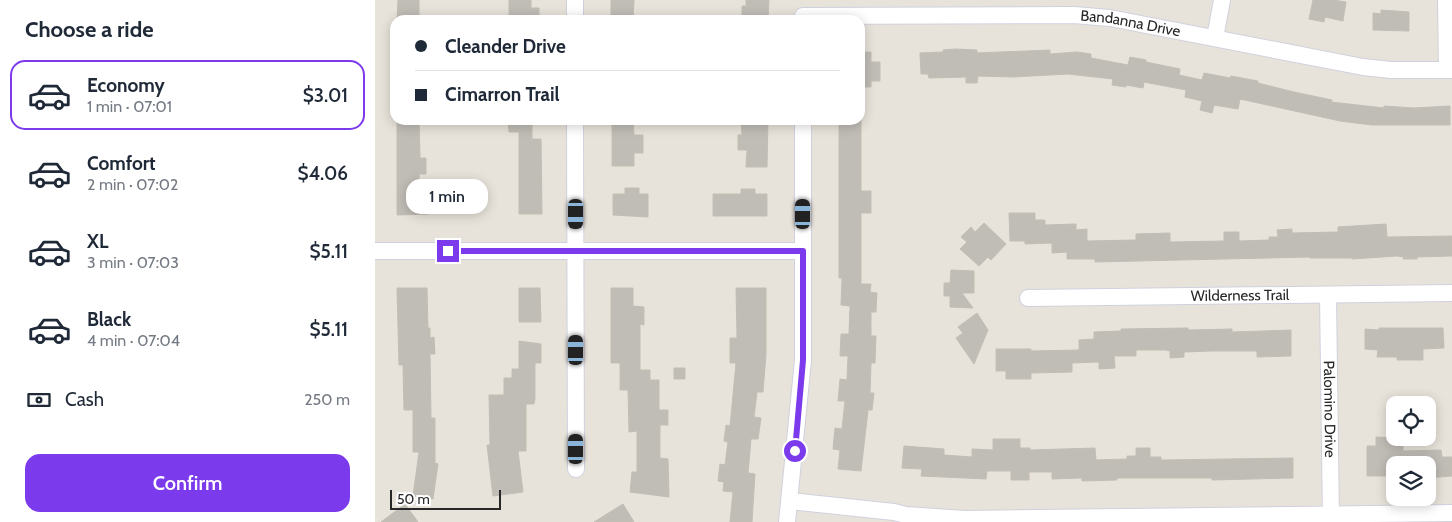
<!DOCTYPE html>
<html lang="en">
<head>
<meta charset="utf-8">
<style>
	body { margin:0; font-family:Cabin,sans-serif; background:#f2f2f3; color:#1f2937; height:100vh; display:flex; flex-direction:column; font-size:19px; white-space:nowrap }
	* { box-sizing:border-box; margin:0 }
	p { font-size:16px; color:#747a83 }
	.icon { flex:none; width:28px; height:28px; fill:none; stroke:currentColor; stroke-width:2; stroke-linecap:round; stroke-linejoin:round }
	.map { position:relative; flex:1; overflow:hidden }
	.side { display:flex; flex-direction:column; background:#fff; width:375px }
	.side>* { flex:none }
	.banner { position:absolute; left:15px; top:15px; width:475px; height:110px; border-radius:15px; box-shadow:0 2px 12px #0003; display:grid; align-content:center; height:110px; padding:0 25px; background:#fff }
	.tools { position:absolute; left:1011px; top:396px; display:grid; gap:10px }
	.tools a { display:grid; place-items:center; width:50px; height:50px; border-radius:10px; background:#fff; box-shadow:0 2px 12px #0003; font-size:25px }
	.scale { position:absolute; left:15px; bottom:12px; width:111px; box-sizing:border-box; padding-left:5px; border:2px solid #272727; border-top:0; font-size:14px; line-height:18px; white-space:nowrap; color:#272727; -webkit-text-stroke:4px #fff; paint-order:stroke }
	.end { position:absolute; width:22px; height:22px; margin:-11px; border:6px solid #7c3aed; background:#fff; box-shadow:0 0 0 2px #fff }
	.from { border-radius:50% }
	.bubble { position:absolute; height:35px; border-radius:15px; background:#fff; box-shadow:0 2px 12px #0003; font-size:16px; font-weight:600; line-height:35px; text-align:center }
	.car { position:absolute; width:15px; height:30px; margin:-15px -8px; border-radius:6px; box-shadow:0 0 4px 1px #0007; background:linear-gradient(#222 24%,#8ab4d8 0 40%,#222 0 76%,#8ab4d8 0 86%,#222 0) }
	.banner b { display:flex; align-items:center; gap:18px; height:48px; font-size:19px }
	.banner b+b { border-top:1px solid #e0e1e3 }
	.banner i { width:12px; height:12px; background:#1f2937 }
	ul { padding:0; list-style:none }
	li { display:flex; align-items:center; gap:15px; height:70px; margin:0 10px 8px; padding:0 15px; border:2px solid transparent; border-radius:15px }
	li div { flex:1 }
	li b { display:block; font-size:19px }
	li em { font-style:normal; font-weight:600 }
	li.active { border-color:#7c3aed }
	li>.icon { width:45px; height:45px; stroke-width:1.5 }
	h2 { padding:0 25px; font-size:22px; line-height:60px }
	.pay { display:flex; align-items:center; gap:12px; height:55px; padding:0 25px; font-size:19px }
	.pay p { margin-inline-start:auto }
	.button { display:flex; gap:10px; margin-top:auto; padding:10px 25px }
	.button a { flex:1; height:58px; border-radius:15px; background:#7c3aed; color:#fff; font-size:20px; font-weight:600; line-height:58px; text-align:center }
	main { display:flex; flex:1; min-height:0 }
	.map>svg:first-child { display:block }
	.building { fill:#c0bdb7; stroke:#c3beb4 }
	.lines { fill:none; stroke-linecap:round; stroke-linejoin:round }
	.minor-casing { stroke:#d0d1de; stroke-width:18 }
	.minor { stroke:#fff; stroke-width:16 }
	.route { stroke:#7c3aed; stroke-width:6 }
	.labels { text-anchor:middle; stroke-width:4.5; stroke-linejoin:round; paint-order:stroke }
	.street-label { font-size:15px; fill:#272727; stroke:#fff }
</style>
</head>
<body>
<main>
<section class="side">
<h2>Choose a ride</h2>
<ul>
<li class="active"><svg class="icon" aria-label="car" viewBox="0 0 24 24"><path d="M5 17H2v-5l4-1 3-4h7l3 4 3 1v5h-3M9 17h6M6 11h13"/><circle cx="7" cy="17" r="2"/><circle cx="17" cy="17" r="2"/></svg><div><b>Economy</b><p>1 min · 07:01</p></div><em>$3.01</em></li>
<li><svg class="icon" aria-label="car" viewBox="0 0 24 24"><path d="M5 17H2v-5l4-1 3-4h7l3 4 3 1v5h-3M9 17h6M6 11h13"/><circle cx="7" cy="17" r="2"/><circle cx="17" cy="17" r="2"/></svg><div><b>Comfort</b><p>2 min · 07:02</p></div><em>$4.06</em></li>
<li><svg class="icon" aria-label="car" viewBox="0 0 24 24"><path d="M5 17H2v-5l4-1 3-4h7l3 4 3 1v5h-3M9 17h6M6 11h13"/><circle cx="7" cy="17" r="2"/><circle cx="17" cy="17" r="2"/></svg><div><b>XL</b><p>3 min · 07:03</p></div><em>$5.11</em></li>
<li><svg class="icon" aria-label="car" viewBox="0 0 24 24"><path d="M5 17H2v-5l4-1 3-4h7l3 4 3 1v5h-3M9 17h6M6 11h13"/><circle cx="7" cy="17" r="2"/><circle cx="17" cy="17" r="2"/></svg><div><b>Black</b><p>4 min · 07:04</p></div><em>$5.11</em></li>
</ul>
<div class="pay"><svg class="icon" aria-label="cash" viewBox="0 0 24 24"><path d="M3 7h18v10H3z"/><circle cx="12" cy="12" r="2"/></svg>Cash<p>250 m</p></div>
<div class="button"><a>Confirm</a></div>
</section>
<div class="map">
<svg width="1077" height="522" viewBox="0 0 1077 522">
	<rect width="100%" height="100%" fill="#e8e3da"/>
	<path class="building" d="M23 0H44V20H22Z
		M134 0H156V8H164V20H134Z
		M236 0H259L258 20H236Z
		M371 0H394L393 20H367V6H371Z
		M938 0H959L971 2 968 21 950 17 949 22 934 19Z
		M1006 10 1034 12V31L998 30V13L1006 14Z
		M580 49 602 50V53L675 50V54L702 52 716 54V58L753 65 755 57 771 60V62L805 69 804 75 827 80 829 73 855 78 856 76 883 81V83L919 92 957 100 956 102 1009 108V106L1039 108 1075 106V125H997L965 121 865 99 863 109 839 105 837 113 825 110 827 101 810 97 811 90 769 82 768 88 751 85V87L737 85 738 79 693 74 638 77 603 76 602 83H591V77L554 78 553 74H546L545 53 568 52V50Z
		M485 52H496V62H505V81H496V87H485Z
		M22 120H44L45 158H51V174H44L45 199H53L54 214 22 215Z
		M133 120H157V139H166L167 214H144V132H134Z
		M237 120H258L259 135H268V153H259V166H237Z
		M366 120H393L392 167H371L372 150H363V135H367Z
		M464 120H486V191H496V213H486V284H496L495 292 502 293 501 312H496V336H501L500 363H496L495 393H499L497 410H493L486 471 463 469 465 450 458 449 460 428 467 429 470 401H463L465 379 472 380 473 356H465L466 334H474L475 306 466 305 467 278H464Z
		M250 188H264V194H273V217L238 215V194H250Z
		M366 189H380V194H392V216H338V194H366Z
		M634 213H660V220H670V225L701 224V230L712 229V241L761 240V234L795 233V242L849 241V232H864V241L894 240V237H903L902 230 917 229V233L963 232V227L1011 224 1012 237 1077 236V256L1042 257V259H1028L1029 257 1022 256 977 259V258H935V257L720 262V259H692V252L677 253V243L650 244V241H635Z
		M609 223 631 244 616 260 613 257 604 266 585 249 592 242 586 237 596 227 600 232Z
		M576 270 599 271V293H587L598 308 575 307V296H569V283H575Z
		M22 288H52L53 328H55V338L59 337 60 354H55L56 418H60V463L63 464 58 499 38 496 44 452H38V410H29L28 365H24Z
		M144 288H165L166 322H144Z
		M236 288H258V306L269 307V325L265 324V370H275V380H284V410H293V425H285V458L293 459 294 497 255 492 257 472H262V431L254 432 253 390H245V363H236Z
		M361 288H391V354L388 392H382L379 417 386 418 383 439H376L373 473 380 474 377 522H355L358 492 348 491 349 482 343 481 345 464 350 465 353 442 349 441 351 425 355 426 356 416 361 363H355V338H362Z
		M602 313 613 330 599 364 581 338 588 333 583 327Z
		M813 328V330L857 329V332L916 330V356L882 357V351H836L809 352V357L795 358V351L791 350H761V356H739L740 368 724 369V362L697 363V372L656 373V379H631V371H621V349H656V351L704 350V340L719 339V332L746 331V329Z
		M1004 328H1068L1069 348 1048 349V360H1022V357H1002L1003 350 990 349V329L1004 330Z
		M144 341 166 344V363H160V398L159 404H151V451H143L148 492 118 496 112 445H115L114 395H129V378H137V369H144Z
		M299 368H310V379H299Z
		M1001 437 1028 438V451L1066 450 1067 457H1077V476L1052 478V465H1020V468H1013V476H992V446H1001Z
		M618 439H645V448H655V450L720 448 721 460 752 459V456H761V448H775V457H786V460L918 458V478L837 480V478H742V480L707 481V478L677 479V472H654V480H636V471H612L611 479 546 476 547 469 527 468 529 446 569 449V455L597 457V449L618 450Z
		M30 504 43 522H6Z
		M248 504 259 522H219Z"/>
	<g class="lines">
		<g class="minor-casing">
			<g id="minor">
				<path d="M200 0V20"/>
				<path d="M1071 0 1072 70"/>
				<path id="s1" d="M428 16 699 15 735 18 988 67 1016 70H1077"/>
				<path d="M840 38 847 0"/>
				<path d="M200 120 201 469"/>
				<path d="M0 251H428"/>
				<path id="s2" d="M953 295 956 522"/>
				<path id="s3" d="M653 298 1077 293"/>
				<path d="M415 501 519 512 531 515 590 519 1077 513"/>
				<path d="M412 522 428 360V120"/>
			</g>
		</g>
		<use href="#minor" class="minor"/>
	</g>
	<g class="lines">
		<path class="route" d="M73 251H428V360L420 451"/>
	</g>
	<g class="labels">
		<g class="street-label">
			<text dy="5" stroke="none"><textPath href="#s1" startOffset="328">Bandanna Drive</textPath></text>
			<text dy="5" stroke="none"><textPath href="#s3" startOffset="212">Wilderness Trail</textPath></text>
			<text dy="5" stroke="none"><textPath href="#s2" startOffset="114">Palomino Drive</textPath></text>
		</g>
	</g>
</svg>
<div class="tools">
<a><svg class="icon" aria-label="locate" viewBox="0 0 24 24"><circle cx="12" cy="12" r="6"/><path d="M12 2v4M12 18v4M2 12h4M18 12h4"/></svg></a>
<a><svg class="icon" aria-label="layers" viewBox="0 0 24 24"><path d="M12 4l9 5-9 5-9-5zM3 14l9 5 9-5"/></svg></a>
</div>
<div class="scale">50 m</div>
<i class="end from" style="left:420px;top:451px"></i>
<i class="end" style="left:73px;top:251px"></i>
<div class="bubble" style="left:31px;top:179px;width:82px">1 min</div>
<i class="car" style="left:201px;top:214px;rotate:180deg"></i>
<i class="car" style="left:428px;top:214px;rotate:0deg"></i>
<i class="car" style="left:201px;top:350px;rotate:0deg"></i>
<i class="car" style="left:201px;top:449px;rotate:0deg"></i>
<div class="banner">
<b><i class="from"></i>Cleander Drive</b>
<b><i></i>Cimarron Trail</b>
</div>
</div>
</main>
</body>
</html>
